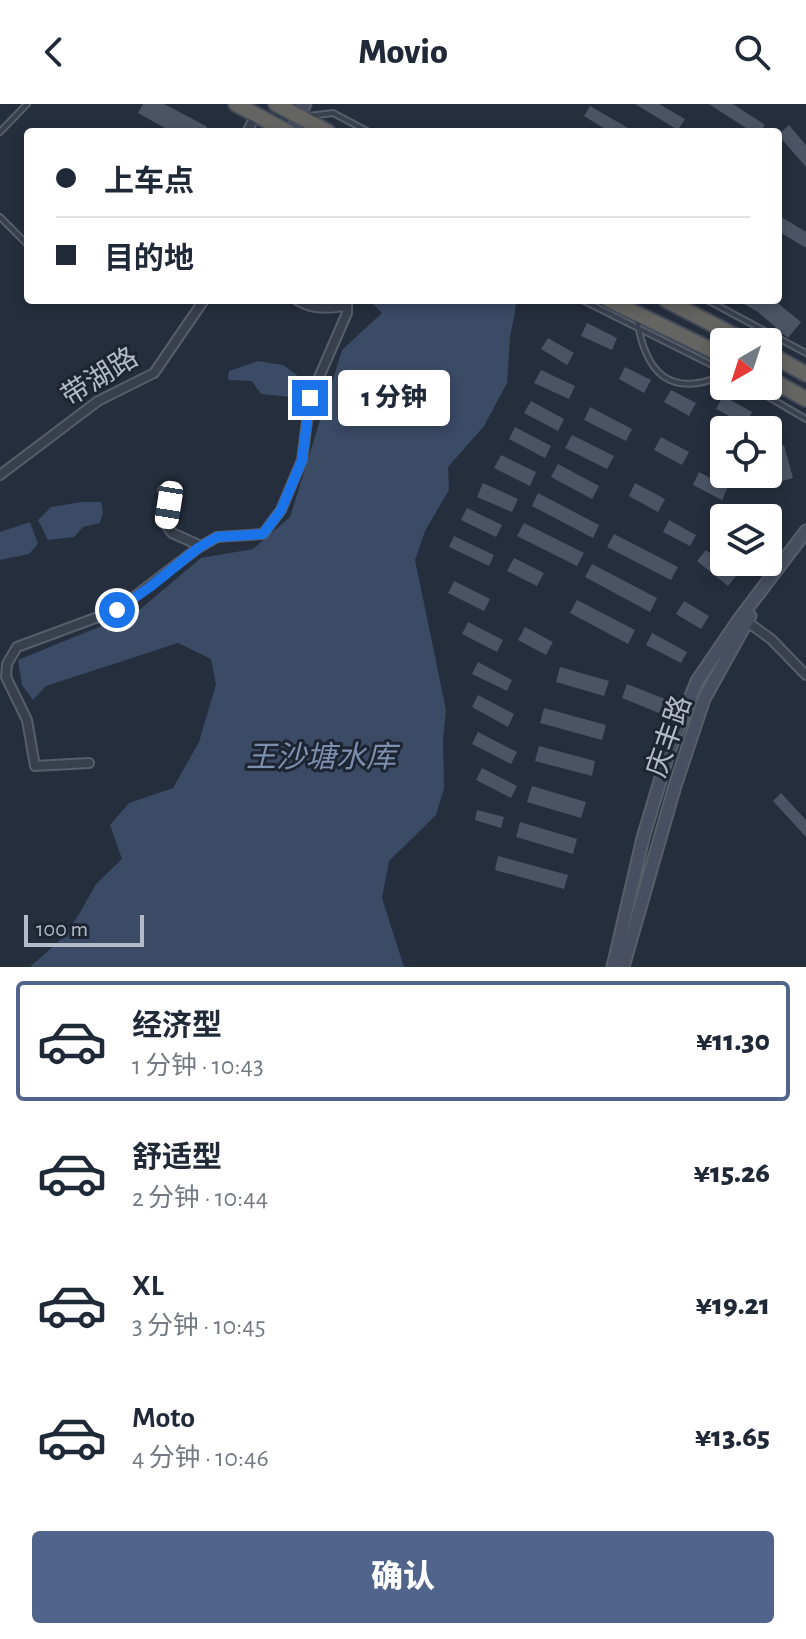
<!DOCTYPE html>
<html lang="zh">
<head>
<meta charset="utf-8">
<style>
	body { margin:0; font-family:"Alegreya Sans","Noto Sans SC",sans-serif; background:#f6f6f7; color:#1f2937; height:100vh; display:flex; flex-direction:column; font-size:30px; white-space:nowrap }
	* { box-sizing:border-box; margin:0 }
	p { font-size:26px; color:#747a83 }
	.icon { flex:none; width:44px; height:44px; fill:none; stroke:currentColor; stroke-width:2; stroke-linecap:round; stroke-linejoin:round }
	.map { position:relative; height:863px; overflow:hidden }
	.sheet { display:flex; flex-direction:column; background:#fff; flex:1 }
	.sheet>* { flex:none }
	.hud { position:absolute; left:24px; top:24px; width:758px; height:176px; border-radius:8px; box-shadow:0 4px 12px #0003; display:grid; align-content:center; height:176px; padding:0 32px; background:#fff }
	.needle { width:52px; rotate:219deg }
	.controls { position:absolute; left:710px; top:224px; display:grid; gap:16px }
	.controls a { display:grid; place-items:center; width:72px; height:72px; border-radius:8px; background:#fff; box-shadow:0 4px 12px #0003; font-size:40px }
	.scale { position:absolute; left:24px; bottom:20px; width:120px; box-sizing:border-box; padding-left:8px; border:4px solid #b4bbc8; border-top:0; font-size:22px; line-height:28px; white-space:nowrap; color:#b4bbc8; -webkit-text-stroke:6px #1e2532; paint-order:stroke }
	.end { position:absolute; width:36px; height:36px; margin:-18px; border:10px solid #1a73e8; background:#fff; box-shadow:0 0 0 4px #fff }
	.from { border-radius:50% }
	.bubble { position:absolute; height:56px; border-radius:8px; background:#fff; box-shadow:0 4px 12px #0003; font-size:26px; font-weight:800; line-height:56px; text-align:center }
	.car { position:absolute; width:24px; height:48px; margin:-24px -12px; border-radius:10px; box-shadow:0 0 6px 2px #0007; background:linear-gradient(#fff 24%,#345 0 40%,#fff 0 76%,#345 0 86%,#fff 0) }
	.hud b { display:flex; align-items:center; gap:28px; height:76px; font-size:30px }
	.hud b+b { border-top:2px solid #e0e1e3 }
	.hud i { width:20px; height:20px; background:#1f2937 }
	ul { padding:14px 0 0; list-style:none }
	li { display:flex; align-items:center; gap:24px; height:120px; margin:0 16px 12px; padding:0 16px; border:4px solid transparent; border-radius:8px }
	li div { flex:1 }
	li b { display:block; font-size:30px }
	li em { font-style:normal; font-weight:800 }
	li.current { border-color:#51658c }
	li>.icon { width:72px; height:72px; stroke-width:1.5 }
	.button { display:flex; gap:16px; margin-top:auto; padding:16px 32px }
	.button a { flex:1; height:92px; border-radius:8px; background:#51658c; color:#fff; font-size:32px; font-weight:800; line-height:92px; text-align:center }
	header { display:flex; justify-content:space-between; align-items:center; height:104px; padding:0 32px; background:#fff; font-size:36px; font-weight:800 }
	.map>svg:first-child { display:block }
	.water { fill:#3b4a65 }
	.building { fill:#4b5465 }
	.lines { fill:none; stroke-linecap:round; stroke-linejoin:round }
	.service-casing { stroke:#575e6b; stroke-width:8 }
	.minor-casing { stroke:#575e6b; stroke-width:12 }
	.secondary-casing { stroke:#575e6b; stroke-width:15 }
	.trunk-casing { stroke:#444b58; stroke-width:18 }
	.service { stroke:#39404d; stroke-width:4 }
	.minor { stroke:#39404d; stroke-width:8 }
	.secondary { stroke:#474f60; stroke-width:11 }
	.trunk { stroke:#646462; stroke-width:14 }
	.route { stroke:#1a73e8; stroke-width:10 }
	.labels { text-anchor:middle; stroke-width:6; stroke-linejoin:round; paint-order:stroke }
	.street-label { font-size:28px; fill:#b4bbc8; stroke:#1e2532 }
	.water-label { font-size:30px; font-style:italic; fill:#7d8faf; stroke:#1e2532 }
</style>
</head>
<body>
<header><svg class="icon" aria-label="back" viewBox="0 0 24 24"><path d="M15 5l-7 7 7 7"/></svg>Movio<svg class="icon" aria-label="search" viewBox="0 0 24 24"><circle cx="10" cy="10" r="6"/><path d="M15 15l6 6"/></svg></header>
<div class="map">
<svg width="806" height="863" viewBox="0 0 806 863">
	<rect width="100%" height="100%" fill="#252e3d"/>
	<path class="water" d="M369 196H517L510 233 507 279 484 322 448 363 449 386 425 427 415 456 446 606 443 636 444 684 436 711 389 757 382 794 404 863H30L59 837 78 812 96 780 122 755 110 721 129 699 173 684 199 638 216 580 211 555 178 539 46 582 33 596 22 581 18 556 138 507 201 454 253 445 290 413 342 246 382 209Z
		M258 257 283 261 297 271 290 293 261 290 252 277 228 276 229 267Z
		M82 398H101L103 407 100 419 83 423 74 433 48 436 38 416 51 403Z
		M30 418 38 440 29 450 0 456V428Z"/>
	<path class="building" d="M143 0H164L206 22 210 28H172L138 9Z
		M635 0H659L685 15 678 26Z
		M709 0H733L765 21 760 28H752Z
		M590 2 635 28H610L584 12Z
		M789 21 806 41V63L778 31Z
		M778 111 806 128V144L778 127Z
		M737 196H774L801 218 788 234 758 208Z
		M587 219 617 234 612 246 581 232Z
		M548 234 574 249 567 261 541 245Z
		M625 263 651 276 644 289 619 275Z
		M541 266 575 282 569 295 534 279Z
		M671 286 696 299 689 312 664 298Z
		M723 292 752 308 746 321 716 305Z
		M531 297 564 315 558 327 524 309Z
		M590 303 632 325 626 337 584 316Z
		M515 323 551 342 545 354 509 335Z
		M572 331 614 352 607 365 565 344Z
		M661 333 689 348 682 361 654 346Z
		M784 341 793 374 779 378 770 345Z
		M501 351 536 368 530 382 494 364Z
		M558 360 599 382 592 395 551 373Z
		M699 368 728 383 722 396 693 381Z
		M483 379 518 395 512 408 477 393Z
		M635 379 665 395 658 408 629 392Z
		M538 389 599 421 593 434 532 402Z
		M467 404 502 421 496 433 461 416Z
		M669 416 696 431 690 442 663 428Z
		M524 419 584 449 577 462 517 432Z
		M614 430 678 463 671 476 607 443Z
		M454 432 494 451 489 462 449 443Z
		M706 446 737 471 728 482 697 457Z
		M514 454 544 469 537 482 507 467Z
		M592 460 657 494 650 508 585 473Z
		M454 477 490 495 484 507 448 489Z
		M577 496 635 526 628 540 570 509Z
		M684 497 709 512 701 525 676 510Z
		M468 518 503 536 497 548 462 530Z
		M525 523 553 538 546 551 518 536Z
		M652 529 687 548 681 559 646 541Z
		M478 558 512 576 507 587 472 570Z
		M560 563 609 577 604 592 556 578Z
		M627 580 665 595 659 609 622 594Z
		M478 591 514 610 508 623 472 603Z
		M544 604 606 621 602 636 540 619Z
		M478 628 517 648 511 660 472 640Z
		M539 642 595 657 592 672 535 657Z
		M482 664 517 682 511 694 476 676Z
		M532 682 586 698 581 714 527 698Z
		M781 689 806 716V733L773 697Z
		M477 706 504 713 501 724 475 716Z
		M520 718 577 735 573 750 516 733Z
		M498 752 568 771 564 785 495 766Z"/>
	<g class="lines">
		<g class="service-casing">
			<path id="service" d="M308 12 333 9 369 28
				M0 28 27 0
				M0 113 27 140
				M582 196 724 267
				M707 196 806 249
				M637 215C645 268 669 295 724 271
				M750 282 806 315"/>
		</g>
		<g class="minor-casing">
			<path id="minor" d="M247 28 256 11
				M297 196C312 206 330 205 347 201
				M0 371 98 297 154 269 204 196
				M163 386 169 401 166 421 172 429 201 442
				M746 517 771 535 806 571
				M89 659 35 662 27 616 6 573 7 560 17 543 117 506 198 444 217 433 263 430 281 406 302 356 310 294 347 209V196"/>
		</g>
		<g class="secondary-casing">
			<path id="secondary" d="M291 28 305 0
				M613 863 643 734 669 647 697 577 740 514 806 427
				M623 863 675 682 704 595 750 512"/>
		</g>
		<g class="trunk-casing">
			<path id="trunk" d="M236 0 288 28
				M276 0 328 28
				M609 196 724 252
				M666 196 747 238
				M768 249 806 270
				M768 274 806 295"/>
		</g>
		<use href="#service" class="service"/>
		<use href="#minor" class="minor"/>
		<use href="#secondary" class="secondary"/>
		<use href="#trunk" class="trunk"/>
	</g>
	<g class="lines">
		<path class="route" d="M117 506 150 483 198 444 217 433 263 430 281 406 302 356 310 294"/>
	</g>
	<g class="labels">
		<g class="street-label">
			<text transform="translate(99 272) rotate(-32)" y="10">带湖路</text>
			<text transform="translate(668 632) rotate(-71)" y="10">庆丰路</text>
		</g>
		<g class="water-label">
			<text x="321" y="663">王沙塘水库</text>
		</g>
	</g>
</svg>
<div class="controls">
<a><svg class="needle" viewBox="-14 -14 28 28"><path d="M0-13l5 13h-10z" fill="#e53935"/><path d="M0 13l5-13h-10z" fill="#747a83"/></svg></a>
<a><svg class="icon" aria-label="locate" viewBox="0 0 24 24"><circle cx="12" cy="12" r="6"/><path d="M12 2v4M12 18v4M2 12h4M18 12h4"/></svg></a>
<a><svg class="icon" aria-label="layers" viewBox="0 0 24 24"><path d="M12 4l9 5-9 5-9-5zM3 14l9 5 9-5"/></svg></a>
</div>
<div class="scale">100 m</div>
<i class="end from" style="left:117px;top:506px"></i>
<i class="end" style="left:310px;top:294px"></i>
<div class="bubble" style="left:338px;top:266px;width:112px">1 分钟</div>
<i class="car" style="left:169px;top:401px;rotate:189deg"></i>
<div class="hud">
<b><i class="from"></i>上车点</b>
<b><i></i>目的地</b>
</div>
</div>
<section class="sheet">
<ul>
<li class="current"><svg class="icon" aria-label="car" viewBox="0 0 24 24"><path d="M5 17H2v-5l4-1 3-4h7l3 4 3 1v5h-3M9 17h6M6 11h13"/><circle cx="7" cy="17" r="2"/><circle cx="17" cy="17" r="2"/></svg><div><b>经济型</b><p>1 分钟 · 10:43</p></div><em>¥11.30</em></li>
<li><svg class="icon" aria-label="car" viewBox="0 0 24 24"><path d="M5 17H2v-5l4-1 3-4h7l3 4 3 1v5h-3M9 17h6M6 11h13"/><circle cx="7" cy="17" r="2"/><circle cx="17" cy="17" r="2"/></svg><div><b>舒适型</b><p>2 分钟 · 10:44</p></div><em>¥15.26</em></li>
<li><svg class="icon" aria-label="car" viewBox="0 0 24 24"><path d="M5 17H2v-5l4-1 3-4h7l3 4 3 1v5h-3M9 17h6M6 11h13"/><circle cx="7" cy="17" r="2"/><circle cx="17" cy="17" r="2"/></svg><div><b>XL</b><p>3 分钟 · 10:45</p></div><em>¥19.21</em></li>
<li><svg class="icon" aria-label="car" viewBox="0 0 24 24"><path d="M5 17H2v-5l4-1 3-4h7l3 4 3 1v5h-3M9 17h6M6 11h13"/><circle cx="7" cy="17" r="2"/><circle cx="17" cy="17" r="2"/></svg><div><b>Moto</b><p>4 分钟 · 10:46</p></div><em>¥13.65</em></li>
</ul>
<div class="button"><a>确认</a></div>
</section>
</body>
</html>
